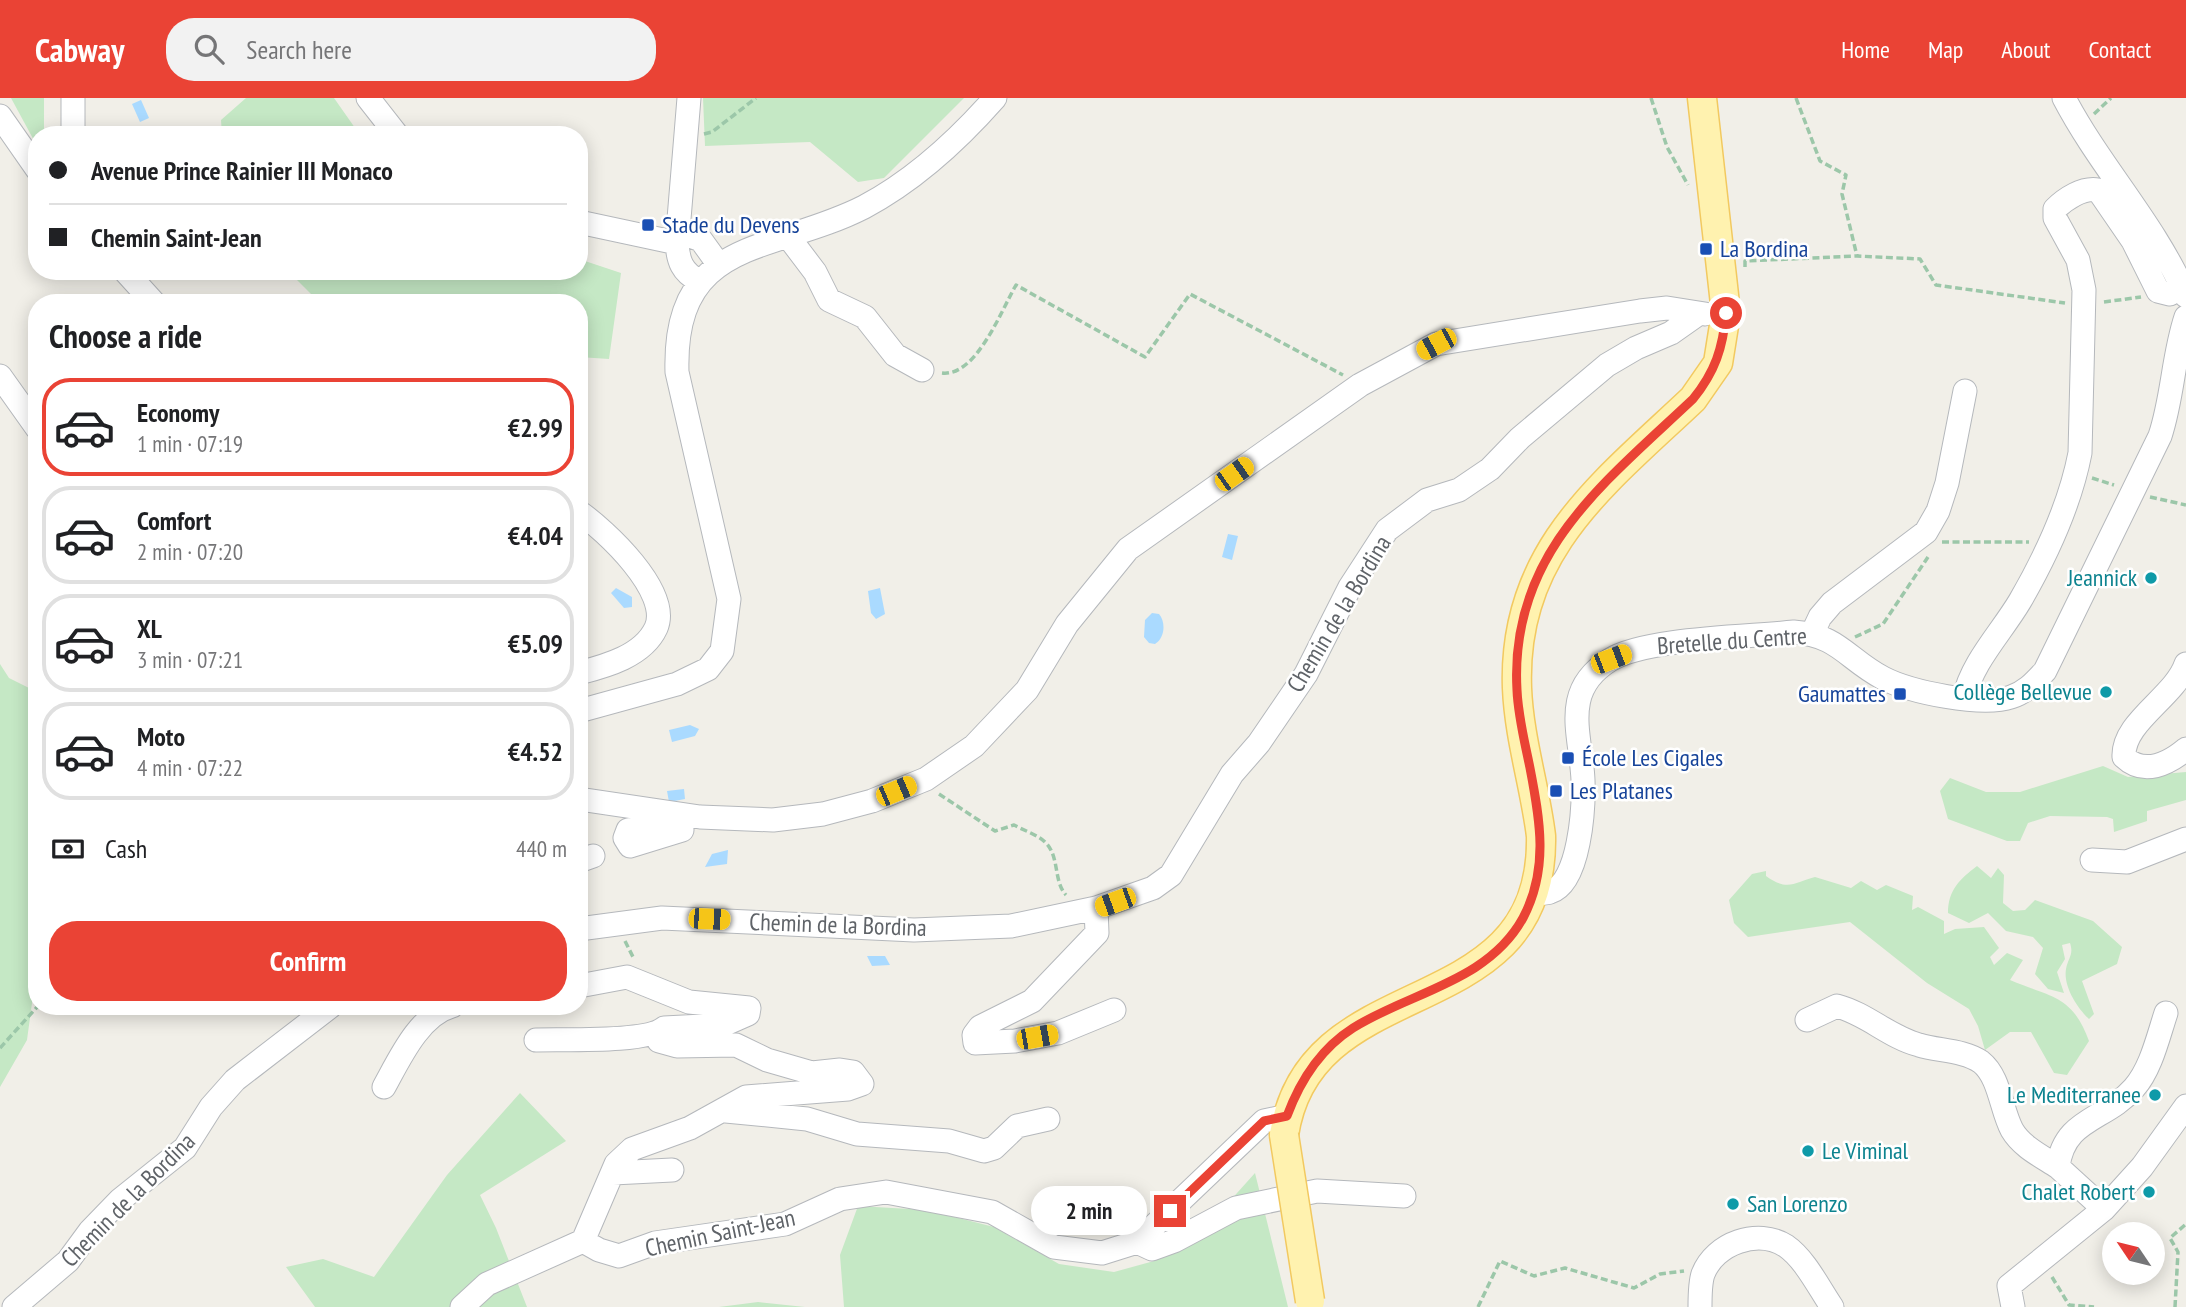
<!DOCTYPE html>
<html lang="en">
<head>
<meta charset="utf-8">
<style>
	body { margin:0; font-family:"PT Sans Narrow",sans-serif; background:#f2f2f2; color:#202124; height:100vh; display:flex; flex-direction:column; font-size:26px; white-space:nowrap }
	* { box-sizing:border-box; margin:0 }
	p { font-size:23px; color:#757577 }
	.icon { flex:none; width:38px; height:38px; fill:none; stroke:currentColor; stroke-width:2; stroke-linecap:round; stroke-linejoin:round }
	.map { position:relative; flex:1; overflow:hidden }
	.panel { position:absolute; left:28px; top:196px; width:560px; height:721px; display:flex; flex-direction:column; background:#fff; border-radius:28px; box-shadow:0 4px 18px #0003 }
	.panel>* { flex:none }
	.banner { position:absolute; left:28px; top:28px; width:560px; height:154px; border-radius:28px; box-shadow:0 4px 18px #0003; display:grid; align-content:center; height:154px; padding:0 21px; background:#fff }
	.needle { width:46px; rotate:305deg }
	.buttons { position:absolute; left:2102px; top:1124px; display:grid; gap:14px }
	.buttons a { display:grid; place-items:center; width:63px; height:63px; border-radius:50%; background:#fff; box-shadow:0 4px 18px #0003; font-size:35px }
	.end { position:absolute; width:32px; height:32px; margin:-16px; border:9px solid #ea4335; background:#fff; box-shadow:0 0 0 4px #fff }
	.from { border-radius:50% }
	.bubble { position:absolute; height:49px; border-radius:24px; background:#fff; box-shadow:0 4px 18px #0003; font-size:23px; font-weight:700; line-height:49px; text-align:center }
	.car { position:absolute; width:21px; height:42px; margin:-21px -10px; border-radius:9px; box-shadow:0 0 5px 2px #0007; background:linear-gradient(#f5c518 24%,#345 0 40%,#f5c518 0 76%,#345 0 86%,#f5c518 0) }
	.banner b { display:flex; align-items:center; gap:24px; height:66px; font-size:26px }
	.banner b+b { border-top:2px solid #e0e0e0 }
	.banner i { width:18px; height:18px; background:#202124 }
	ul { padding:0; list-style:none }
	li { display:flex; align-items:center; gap:21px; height:98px; margin:0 14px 10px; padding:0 7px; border:4px solid #e0e0e0; border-radius:28px }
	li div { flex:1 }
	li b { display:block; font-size:26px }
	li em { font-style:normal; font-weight:700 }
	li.current { border-color:#ea4335 }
	li>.icon { width:63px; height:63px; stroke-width:1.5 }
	h2 { padding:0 21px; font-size:32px; line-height:84px }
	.pay { display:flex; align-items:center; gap:18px; height:77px; padding:0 21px; font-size:26px }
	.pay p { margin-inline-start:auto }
	.primary-button { display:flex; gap:14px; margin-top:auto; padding:14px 21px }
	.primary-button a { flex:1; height:80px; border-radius:28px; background:#ea4335; color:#fff; font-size:28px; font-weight:700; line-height:80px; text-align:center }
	header { display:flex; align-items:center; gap:42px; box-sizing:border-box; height:98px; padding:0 35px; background:#ea4335; color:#fff }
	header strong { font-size:33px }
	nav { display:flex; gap:38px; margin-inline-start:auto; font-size:24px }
	.search { width:490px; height:63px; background:#f2f2f2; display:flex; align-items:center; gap:18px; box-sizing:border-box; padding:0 24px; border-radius:28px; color:#757577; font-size:26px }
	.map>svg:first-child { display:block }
	.green { fill:#c5e8c5 }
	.water { fill:#aadaff }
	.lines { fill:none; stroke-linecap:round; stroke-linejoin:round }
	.minor-casing { stroke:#b5b8bc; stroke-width:25 }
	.major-casing { stroke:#f2c960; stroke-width:31 }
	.path { stroke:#9cc7a9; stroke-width:3.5; stroke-dasharray:7 3.5; stroke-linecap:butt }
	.minor { stroke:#fff; stroke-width:23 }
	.major { stroke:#fff2af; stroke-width:28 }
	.major-bridge-casing { stroke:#f2c960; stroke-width:31; stroke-linecap:butt }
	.major-bridge { stroke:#fff2af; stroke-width:28 }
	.route { stroke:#ea4335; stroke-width:9 }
	.transit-dot { fill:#1a4fb4; stroke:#fff; stroke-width:2.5 }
	.culture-dot { fill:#0f9aa8; stroke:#fff; stroke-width:2.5 }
	.labels { text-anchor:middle; stroke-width:5; stroke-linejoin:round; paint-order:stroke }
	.transit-label { font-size:24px; fill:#164399; stroke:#fff; text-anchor:start }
	.culture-label { font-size:24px; fill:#0d838f; stroke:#fff; text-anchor:end }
	.street-label { font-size:24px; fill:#5f6368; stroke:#fff }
</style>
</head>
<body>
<header>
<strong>Cabway</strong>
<div class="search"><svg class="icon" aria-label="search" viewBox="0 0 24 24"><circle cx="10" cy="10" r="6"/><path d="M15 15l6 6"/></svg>Search here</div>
<nav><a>Home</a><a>Map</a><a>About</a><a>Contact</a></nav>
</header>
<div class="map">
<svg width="2186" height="1209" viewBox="0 0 2186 1209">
	<rect width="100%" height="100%" fill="#f1efe8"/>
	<path class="green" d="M11 0H44V37H37V48Z
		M246 0H334L360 37H222L221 22Z
		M703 0H964L884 80 858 84 810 44 705 48Z
		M579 161 621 175 609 261 579 259V205H320L288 173H579Z
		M0 566 9 580 37 594V868L27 942 0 989Z
		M2103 668 2128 679 2186 674V702L2147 713V723L2114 734 2113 721 2107 719 2050 718 2028 725 2020 743H2007L1948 721 1940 693 1950 680 1986 694H2020Z
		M1977 768 1991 780 1998 770 2004 777 2003 805 2013 813 2025 812 2035 802 2093 823 2122 849 2117 866 2082 883 2094 916 2089 921C2077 910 2063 888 2066 871 2068 860 2074 857 2070 845L2062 847 2065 861 2057 874 2064 895 2048 891 2035 876 2043 850 2033 839 2006 833 1988 815 1969 825 1948 815C1948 792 1960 781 1977 768Z
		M1766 773V778C1788 794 1795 784 1815 779L1851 790 1861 783 1877 792 1886 787 1913 798 1912 812 1918 809 1944 823V836L1955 831 1984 829 1999 850 1990 859 1994 867 2007 855 2023 862 2010 882C2052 900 2072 897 2089 943L2067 977 2054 975 2031 934H2010L1985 952 1978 928 1969 911 1927 885 1850 824 1748 839 1734 825 1729 802 1752 776Z
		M520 995 566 1043 480 1097 496 1130 527 1209H315L286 1169 323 1161 374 1179 447 1077Z
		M1255 1075 1288 1209H844L840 1157 858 1108 927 1112 994 1129 1059 1166 1114 1174 1154 1163 1202 1134Z
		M758 1204 805 1209H719Z"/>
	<path class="water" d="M141 2 149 20 140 24 132 6Z
		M1228 436 1238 438 1232 462 1222 459Z
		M616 490 632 499V509L624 510 611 495Z
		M880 490 885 516 876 521 871 515 868 493Z
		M1152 515 1159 516C1166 524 1165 540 1155 546L1149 545 1144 539 1145 522Z
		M690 627 699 631 695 638 672 644 669 632Z
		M684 691 685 701 669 704 667 693Z
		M728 752 727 766 705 769 712 756Z
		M867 858H885L890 867 872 868Z"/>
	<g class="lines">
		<g class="minor-casing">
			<path id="minor" d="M73 0V37
				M368 0 397 37
				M689 0 677 145C678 163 682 174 699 183
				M2064 0C2100 69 2155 126 2186 198
				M0 18 37 71
				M579 124 677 145
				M678 134 701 142 719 167
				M787 137 815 174 829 202 865 219 895 257 922 272
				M125 173 154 205
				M0 278 37 330
				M579 414C605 432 672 494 656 530 643 558 606 568 579 575
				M1812 536 1820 519 1832 505 1926 434 1938 413 1947 385 1965 293
				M2186 566C2175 599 2122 624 2124 659 2144 678 2168 666 2186 651
				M1964 600C1972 564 2001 535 2020 503 2046 458 2070 407 2080 355L2084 192 2078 162 2055 120V111C2065 101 2083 89 2098 92L2133 143 2158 193 2170 196
				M579 613 677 586 708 571 722 553 729 501 677 274C673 138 772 156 864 109 915 82 958 42 995 0
				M579 701 700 719 773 722 823 716 872 703 926 681 974 648 1027 592 1067 526 1128 451 1360 287 1436 246 1640 213 1667 210 1705 216
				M674 719 673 723 628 732 625 740 630 748 682 732
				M2092 762 2127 764 2186 741
				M579 763 593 758
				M1534 795C1538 795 1545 796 1550 794 1580 785 1584 709 1583 682 1581 636 1560 593 1610 562 1645 540 1749 539 1794 534 1838 537 1847 561 1883 580 1910 594 1982 609 2011 599 2026 594 2034 585 2045 573L2160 338C2173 299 2173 258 2186 219
				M1096 810 1097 835 1032 903 980 929 974 937 975 945 1015 943 1058 935 1114 912
				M579 831 662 820 914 832 1011 828 1096 810 1153 790 1171 777 1232 676 1259 645 1306 576 1350 489 1387 432 1427 402 1459 392 1490 371 1520 340 1607 267 1636 250 1671 235 1698 216
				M1807 922 1837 908C1867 916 1889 939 1919 947 1938 953 1964 952 1981 964 2000 979 2001 1012 2012 1032 2022 1049 2041 1058 2058 1069
				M536 942C563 941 646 945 664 930L723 927 748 916 749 910 689 904 627 879 579 888
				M384 989C399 962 419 917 452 908
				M726 1013 807 1021 857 1036 949 1043 984 1053 994 1050 1017 1028 1048 1021
				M613 1075 672 1072
				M2104 1111 2058 1069C2064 1020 2105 1023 2134 990 2151 971 2158 939 2166 915
				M583 1143 599 1152 619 1158 655 1145 785 1126 840 1101 886 1094 992 1114 1054 1149 1102 1155 1137 1144 1264 1023 1287 1018
				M1137 1144 1152 1151 1174 1143 1236 1110 1317 1093 1404 1098
				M14 1209 68 1163 90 1133 120 1102 185 1050 211 1009 235 982 331 908
				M462 1209 487 1186 583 1143 616 1066 632 1051 690 1030 746 999 848 991 862 986 853 974 840 972 812 975 767 962 736 947 677 948 659 943 657 936
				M1700 1209C1700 1200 1700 1185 1703 1176 1715 1145 1758 1130 1786 1148 1805 1161 1819 1190 1832 1209
				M2013 1209 2009 1188 2104 1111 2142 1069 2186 1008"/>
		</g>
		<g class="major-casing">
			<path id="major" d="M1284 1037C1309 867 1545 931 1541 738 1535 689 1519 640 1517 590 1512 453 1603 386 1693 301L1718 265 1726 215 1702 0"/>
		</g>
		<path class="path" d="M1651 0 1667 49 1688 87
			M1796 0 1820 63 1846 77 1842 96 1857 158
			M2094 16 2111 0
			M704 36 712 34 756 0
			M1745 169V163L1857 158 1920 161 1936 187 2065 205
			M2104 204 2141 199
			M942 275C976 279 1001 213 1016 187L1145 259 1190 196 1343 277
			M2092 380 2114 387
			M2150 399 2186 407
			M1942 444H2029
			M1855 539 1883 526 1928 459
			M939 696 995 733 1014 727C1023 732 1038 737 1045 744 1060 758 1053 783 1066 797
			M625 843 634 861
			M0 950 38 908
			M2052 1179 2069 1207 2094 1209
			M1478 1209 1500 1163 1534 1178 1565 1170 1634 1190 1660 1176 1684 1173
			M2175 1209 2178 1154 2170 1140 2186 1126"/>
		<use href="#minor" class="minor"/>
		<use href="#major" class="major"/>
		<g class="major-bridge-casing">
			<path id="major-bridge" d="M1284 1037 1310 1203"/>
		</g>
		<use href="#major-bridge" class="major-bridge"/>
	</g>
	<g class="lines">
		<path class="route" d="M1170 1113 1264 1023 1287 1018C1300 983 1320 951 1353 930 1410 894 1488 884 1523 820 1549 771 1540 722 1530 670 1525 645 1518 618 1517 592 1509 456 1604 385 1693 301 1715 274 1723 250 1726 215"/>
	</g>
	<g class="transit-dot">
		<rect x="641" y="120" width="14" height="14" rx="3.5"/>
		<rect x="1699" y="144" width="14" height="14" rx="3.5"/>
		<rect x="1893" y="589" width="14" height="14" rx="3.5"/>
		<rect x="1561" y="653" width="14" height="14" rx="3.5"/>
		<rect x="1549" y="686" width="14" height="14" rx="3.5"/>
	</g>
	<g class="culture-dot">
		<circle cx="2151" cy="480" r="7"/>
		<circle cx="2106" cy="594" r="7"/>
		<circle cx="2155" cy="997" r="7"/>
		<circle cx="1808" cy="1053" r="7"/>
		<circle cx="2149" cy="1094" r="7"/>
		<circle cx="1733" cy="1106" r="7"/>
	</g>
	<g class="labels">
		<g class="transit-label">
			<text x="662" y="135">Stade du Devens</text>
			<text x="1720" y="159">La Bordina</text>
			<text x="1886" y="604" text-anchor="end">Gaumattes</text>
			<text x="1582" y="668">École Les Cigales</text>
			<text x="1570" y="701">Les Platanes</text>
		</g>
		<g class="culture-label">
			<text x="2137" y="488">Jeannick</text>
			<text x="2092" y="602">Collège Bellevue</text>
			<text x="2141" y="1005">Le Mediterranee</text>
			<text x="1822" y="1061" text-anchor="start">Le Viminal</text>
			<text x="2135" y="1102">Chalet Robert</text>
			<text x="1747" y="1114" text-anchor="start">San Lorenzo</text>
		</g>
		<g class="street-label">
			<text transform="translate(1339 516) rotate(-59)" y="8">Chemin de la Bordina</text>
			<text transform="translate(1732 543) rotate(-4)" y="8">Bretelle du Centre</text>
			<text transform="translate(838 827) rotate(2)" y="8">Chemin de la Bordina</text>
			<text transform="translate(128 1102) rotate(-45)" y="8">Chemin de la Bordina</text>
			<text transform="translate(720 1135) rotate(-12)" y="8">Chemin Saint-Jean</text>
		</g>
	</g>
</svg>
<div class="buttons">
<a><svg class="needle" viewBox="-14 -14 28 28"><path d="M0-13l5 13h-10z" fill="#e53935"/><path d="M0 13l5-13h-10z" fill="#757577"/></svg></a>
</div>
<i class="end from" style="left:1726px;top:215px"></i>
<i class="end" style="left:1170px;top:1113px"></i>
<div class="bubble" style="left:1031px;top:1088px;width:116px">2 min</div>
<i class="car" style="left:1436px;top:246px;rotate:242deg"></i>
<i class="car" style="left:1234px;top:376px;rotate:55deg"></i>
<i class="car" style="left:1611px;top:561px;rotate:69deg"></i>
<i class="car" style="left:896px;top:693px;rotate:67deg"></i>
<i class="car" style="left:1115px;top:804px;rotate:250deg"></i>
<i class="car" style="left:709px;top:821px;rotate:92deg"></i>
<i class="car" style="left:1037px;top:939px;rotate:80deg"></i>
<div class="banner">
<b><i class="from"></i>Avenue Prince Rainier III Monaco</b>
<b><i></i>Chemin Saint-Jean</b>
</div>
<section class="panel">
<h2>Choose a ride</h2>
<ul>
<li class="current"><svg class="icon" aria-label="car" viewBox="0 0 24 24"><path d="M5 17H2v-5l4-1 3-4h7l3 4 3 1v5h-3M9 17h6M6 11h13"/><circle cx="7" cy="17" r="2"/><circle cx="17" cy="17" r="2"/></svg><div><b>Economy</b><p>1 min · 07:19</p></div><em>€2.99</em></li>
<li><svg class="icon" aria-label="car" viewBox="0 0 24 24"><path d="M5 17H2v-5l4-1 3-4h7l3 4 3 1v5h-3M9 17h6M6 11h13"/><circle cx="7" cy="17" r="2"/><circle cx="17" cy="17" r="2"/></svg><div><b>Comfort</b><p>2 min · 07:20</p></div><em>€4.04</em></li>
<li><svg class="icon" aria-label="car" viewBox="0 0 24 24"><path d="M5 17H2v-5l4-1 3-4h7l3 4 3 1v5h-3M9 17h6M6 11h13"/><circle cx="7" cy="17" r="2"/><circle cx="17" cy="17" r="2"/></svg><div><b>XL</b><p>3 min · 07:21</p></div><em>€5.09</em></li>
<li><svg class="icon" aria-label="car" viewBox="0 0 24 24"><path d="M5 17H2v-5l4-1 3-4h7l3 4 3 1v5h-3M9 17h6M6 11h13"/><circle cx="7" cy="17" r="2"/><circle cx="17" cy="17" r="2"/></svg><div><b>Moto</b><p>4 min · 07:22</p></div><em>€4.52</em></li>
</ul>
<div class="pay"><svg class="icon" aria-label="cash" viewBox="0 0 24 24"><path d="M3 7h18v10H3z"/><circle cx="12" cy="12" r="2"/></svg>Cash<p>440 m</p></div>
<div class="primary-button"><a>Confirm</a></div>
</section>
</div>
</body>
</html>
